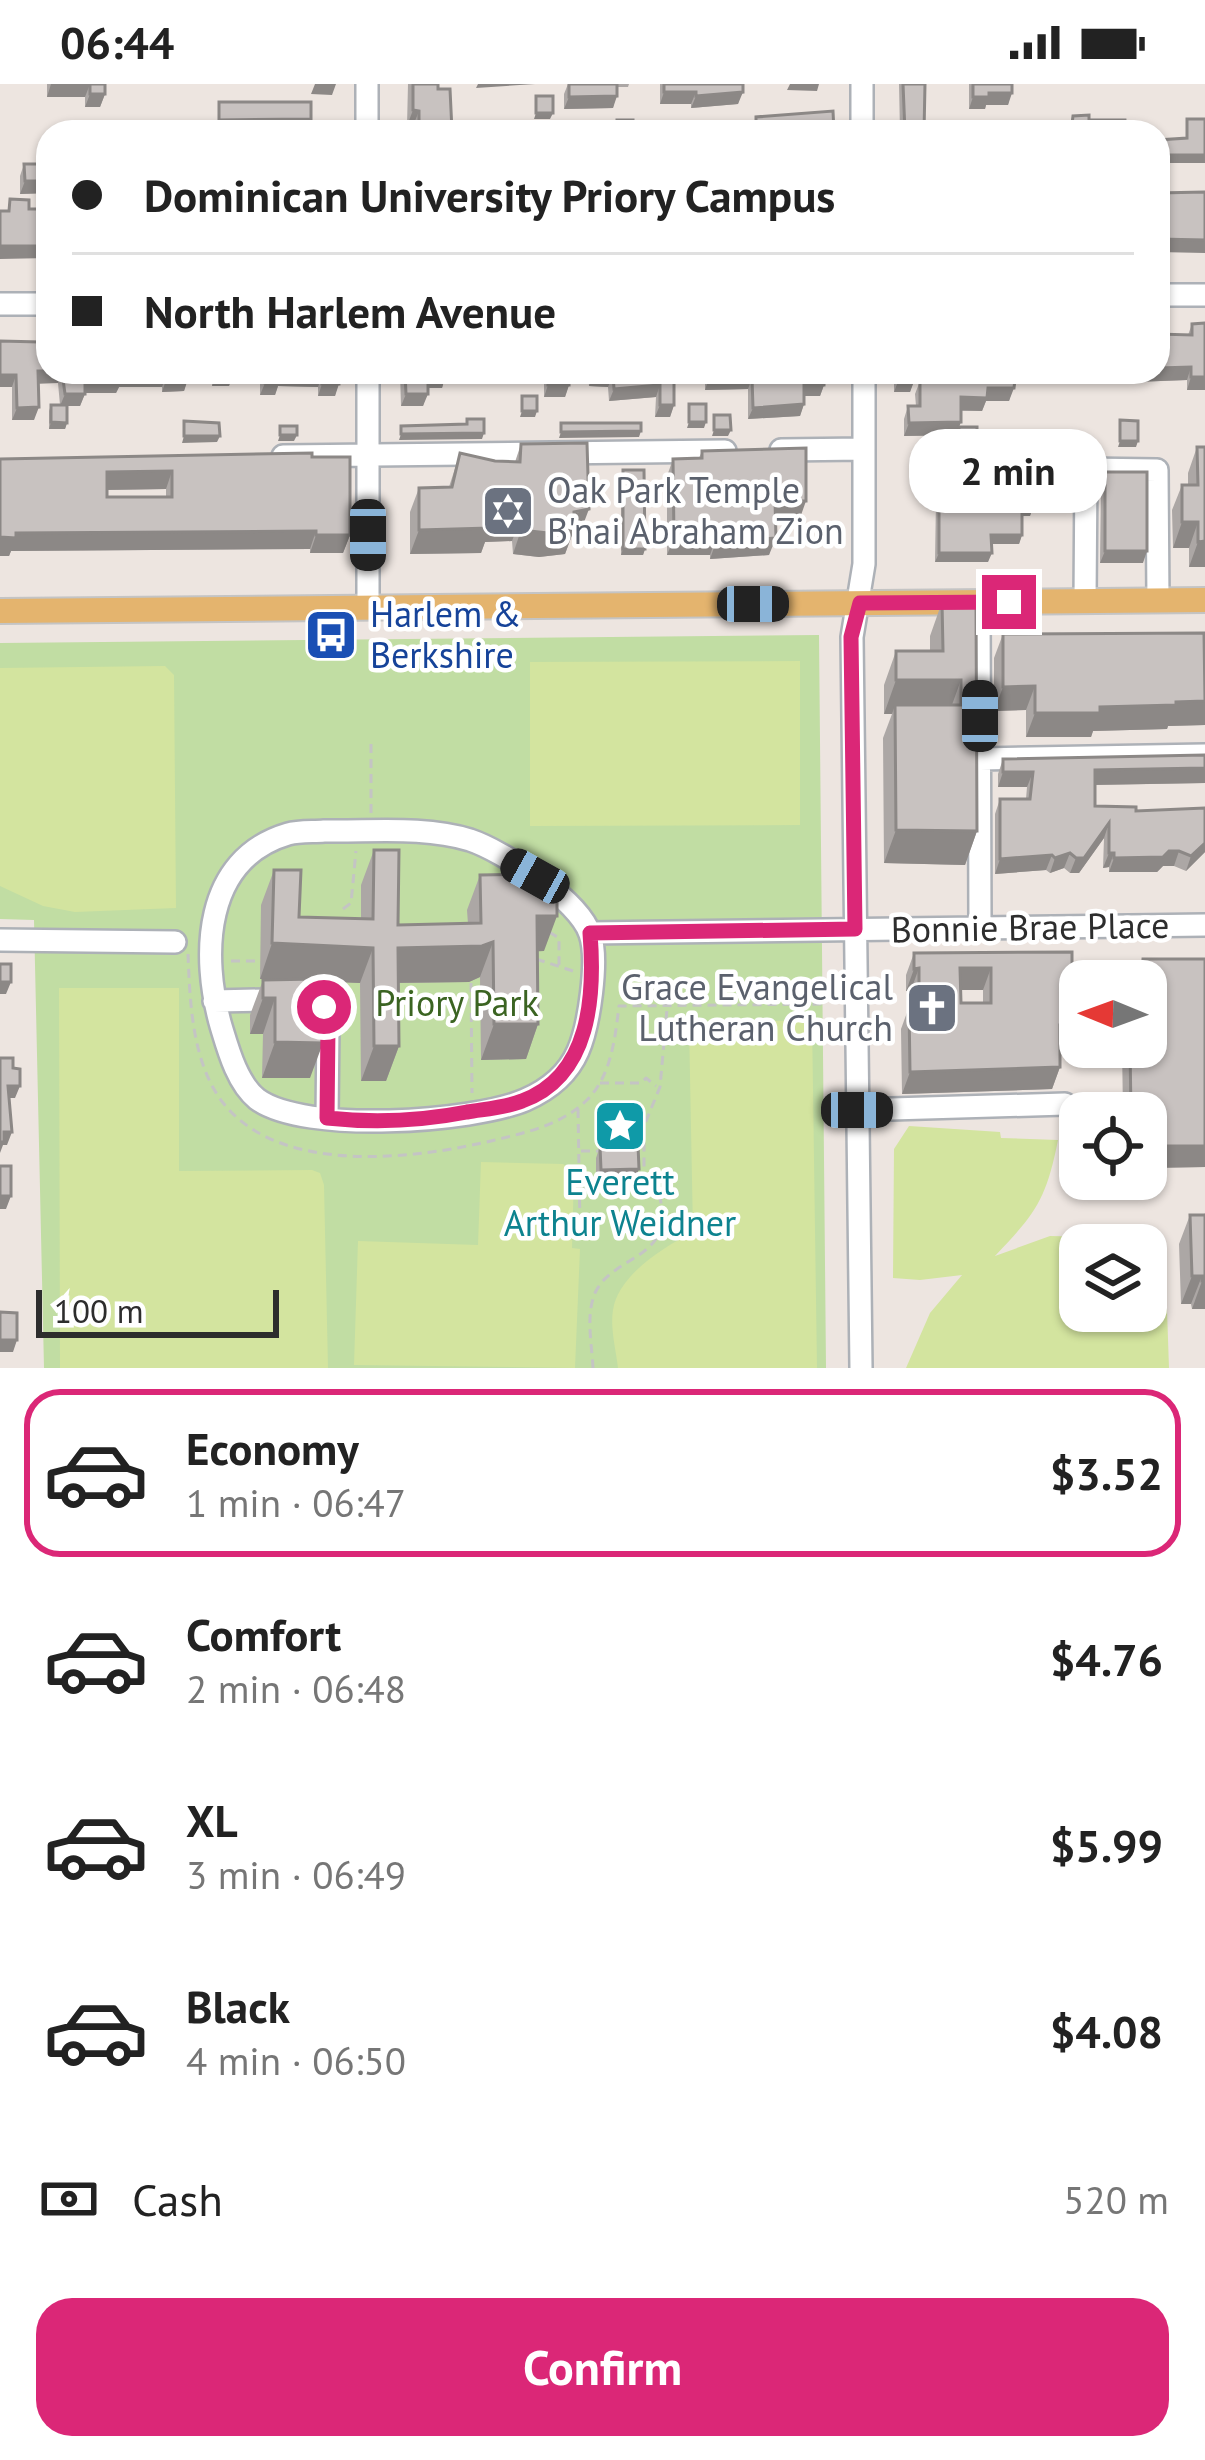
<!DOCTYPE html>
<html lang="en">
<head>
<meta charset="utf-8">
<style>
	body { margin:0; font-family:"PT Sans",sans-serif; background:#f6f6f6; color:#222; height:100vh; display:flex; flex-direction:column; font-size:45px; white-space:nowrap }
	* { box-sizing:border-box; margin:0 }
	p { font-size:39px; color:#767676 }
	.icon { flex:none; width:66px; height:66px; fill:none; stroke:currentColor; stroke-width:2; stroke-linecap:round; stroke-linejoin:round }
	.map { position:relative; height:1284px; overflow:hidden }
	.sheet { display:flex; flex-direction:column; background:#fff; flex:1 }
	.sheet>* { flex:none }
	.hud { position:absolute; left:36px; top:36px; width:1134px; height:264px; border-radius:36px; box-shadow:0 3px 9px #0004; display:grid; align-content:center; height:264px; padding:0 36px; background:#fff }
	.needle { width:78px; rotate:271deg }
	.fabs { position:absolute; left:1059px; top:876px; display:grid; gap:24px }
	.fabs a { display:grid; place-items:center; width:108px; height:108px; border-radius:24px; background:#fff; box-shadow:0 3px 9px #0004; font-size:60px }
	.scale { position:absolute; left:36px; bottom:30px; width:243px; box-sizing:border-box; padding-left:12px; border:6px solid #2d2d2d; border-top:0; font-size:33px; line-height:42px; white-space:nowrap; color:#2d2d2d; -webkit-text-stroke:9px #fff; paint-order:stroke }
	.end { position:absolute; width:54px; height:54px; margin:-27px; border:15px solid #db2777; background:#fff; box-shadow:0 0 0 6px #fff }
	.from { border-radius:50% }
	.bubble { position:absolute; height:84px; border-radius:36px; background:#fff; box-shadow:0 3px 9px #0004; font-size:39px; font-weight:800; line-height:84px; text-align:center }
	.car { position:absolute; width:36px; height:72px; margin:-36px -18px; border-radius:15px; box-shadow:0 0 9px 3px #0007; background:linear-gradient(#222 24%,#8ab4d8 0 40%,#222 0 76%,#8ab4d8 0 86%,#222 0) }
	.hud b { display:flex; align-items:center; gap:42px; height:114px; font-size:45px }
	.hud b+b { border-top:3px solid #e0e0e0 }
	.hud i { width:30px; height:30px; background:#222 }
	ul { padding:21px 0 0; list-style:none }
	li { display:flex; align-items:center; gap:36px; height:168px; margin:0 24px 18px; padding:0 12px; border:6px solid transparent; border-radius:36px }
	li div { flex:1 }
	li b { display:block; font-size:45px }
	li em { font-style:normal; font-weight:800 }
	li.active { border-color:#db2777 }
	li>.icon { width:108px; height:108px; stroke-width:1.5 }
	.pay { display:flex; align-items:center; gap:30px; height:132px; padding:0 36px; font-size:45px }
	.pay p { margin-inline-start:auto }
	.primary-button { display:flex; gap:24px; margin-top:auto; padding:24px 36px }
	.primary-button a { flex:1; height:138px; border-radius:36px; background:#db2777; color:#fff; font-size:48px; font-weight:800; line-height:138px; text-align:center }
	.status { display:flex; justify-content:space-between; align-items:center; height:84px; padding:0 60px; background:#fff; direction:ltr }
	.status svg { height:33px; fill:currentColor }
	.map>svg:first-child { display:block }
	.green { fill:#c1dda3 }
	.pitch { fill:#d3e49f }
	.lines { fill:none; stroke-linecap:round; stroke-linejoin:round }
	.minor-casing { stroke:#adb1b7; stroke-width:26 }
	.major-casing { stroke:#c4c4c4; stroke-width:28 }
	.path { stroke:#c4c4c4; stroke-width:3; stroke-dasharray:9 6; stroke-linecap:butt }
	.minor { stroke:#fff; stroke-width:21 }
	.major { stroke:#e4b46e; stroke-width:24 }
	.wall { fill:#aca7a5; fill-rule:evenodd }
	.shaded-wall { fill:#8c8886 }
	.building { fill:#c8c2c0; stroke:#8c8886; stroke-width:3; fill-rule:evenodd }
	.route { stroke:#db2777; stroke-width:15 }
	.labels { text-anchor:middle; stroke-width:9; stroke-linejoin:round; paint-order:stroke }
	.worship-label { font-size:36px; fill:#5b616d; stroke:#fff; text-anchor:start }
	.transit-label { font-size:36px; fill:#164399; stroke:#fff; text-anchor:start }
	.street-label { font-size:36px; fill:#2d2d2d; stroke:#fff }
	.park-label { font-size:36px; fill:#3b6422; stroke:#fff }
	.culture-label { font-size:36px; fill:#0d838f; stroke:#fff }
</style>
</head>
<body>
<div class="status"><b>06:44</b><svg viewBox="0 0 49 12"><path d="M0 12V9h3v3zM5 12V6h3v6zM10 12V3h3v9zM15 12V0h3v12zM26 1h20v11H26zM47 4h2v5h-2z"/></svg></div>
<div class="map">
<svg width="1205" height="1284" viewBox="0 0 1205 1284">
	<rect width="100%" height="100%" fill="#ede5e0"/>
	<path class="green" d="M819 551 826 1284H44L34 836 0 835V559Z"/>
	<path class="pitch" d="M800 577V741L530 742V578Z
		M165 582 174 591 176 824 75 828 43 822 0 802V584Z
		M59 904H179V1087L312 1086 320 1089 324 1101 328 1284H60Z
		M812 936 817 1284H618C616 1266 610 1244 613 1226 618 1191 664 1163 693 1148L689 939Z
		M909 1042 1000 1048 1001 1054 1058 1056C1046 1116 1036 1129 995 1172L1050 1152 1095 1153 1127 1161H1080V1227H1146V1167H1165L1169 1284H906L930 1229 962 1191 920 1196 893 1194 894 1065Z
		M481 1078 563 1080 574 1088 572 1164 580 1165 575 1284 354 1281 358 1157 478 1161Z"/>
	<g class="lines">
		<g class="minor-casing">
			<path id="minor" d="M367 0V48
				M862 0V48
				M1158 211H1205
				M0 220H48
				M368 288V524
				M781 366 864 365
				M283 372 725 367
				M1085 517 1086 385 1157 386 1158 517
				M979 518 980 843
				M980 675 1205 671
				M324 747C372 748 424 742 470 756 503 767 579 816 590 850 599 876 589 942 578 967 568 990 548 1006 525 1016 473 1038 304 1050 257 1015 237 999 228 965 221 942 201 872 203 775 288 750 299 747 313 748 324 747Z
				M590 849 1205 841
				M0 856 175 858
				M214 917 310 915 324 923 328 942 327 1034
				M858 1026 1065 1020
				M861 1284 852 553 864 480V288"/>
		</g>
		<g class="major-casing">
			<path id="major" d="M0 527 1205 516"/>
		</g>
		<path class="path" d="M371 660V730
			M343 825 351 819 356 767
			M549 848 559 854V881
			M188 870C190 919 192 980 224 1020 282 1092 416 1075 495 1056 528 1048 561 1041 587 1016 611 992 615 955 619 922L827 920
			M536 875 573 887
			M231 877H260
			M471 899 472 1009
			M600 999H641L646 994 656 1002
			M578 1025 580 1143
			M581 1067H601
			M581 1105 642 1103
			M593 1284C592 1261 585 1229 596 1207 616 1169 677 1176 659 1110L644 1100V1042L660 1003 667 925"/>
		<use href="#minor" class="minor"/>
		<use href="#major" class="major"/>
	</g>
	<path class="wall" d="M47 0H105V10L100 23H85V13H47Z
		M408 0H438L452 48H413V42H407Z
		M568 0H629L628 3H617L613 24 564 25V10Z
		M660 0H743L738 20 691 24V20H660Z
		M899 0H925L924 48H900Z
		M969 0H1012L1008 21H986L985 25H969Z
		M24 80H48V109L20 110V92Z
		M1192 240 1205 306H1187V296L1108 299V288H1158L1188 251Z
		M41 275 48 288H340L335 312H318V303L278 302 275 311H260V295L231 296 229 302H212V294L188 293 184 307 162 308V303H119L116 309H85L80 322H67V339L65 345H49V327L51 321H60L58 299H38L34 336H12V303H0Z
		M400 288H569V301L565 313H544V291L517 292 515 298 492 300 444 297 442 304H428L423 322H401Z
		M588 288H832V290H825L824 301 820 312H804V320L800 332 748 335V305L705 306V293H674V321L670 333H655L656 313 609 317 608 303 589 302Z
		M894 288H916L910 308H894Z
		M987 288H1083L1082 292 1015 294 1009 317H986L982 327H961L959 343 977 368 1022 398 1033 423 1030 432H1022V451L1019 460H991L988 478H935L936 415 939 406H956V351L904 352V335L908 322H916L915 310 920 297 976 296 977 291H987Z
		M521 360 580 449 572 451 565 470 539 473 513 470 512 457 485 458 481 469 410 470V428L419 404 449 403 460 369 495 377 515 378Z
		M1197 363H1205V483H1189V464H1173L1172 426 1182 401H1188V389Z
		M702 367 800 434H776L769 471 710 475V471H667V392L673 375 699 374Z
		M312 373 350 451 343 469H310V465L11 467 9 472H0V375ZM166 405V413H107V406Z
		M623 386 645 465 643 471H621V392Z
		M1105 388 1143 479H1100L1101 400Z
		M942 518H976L977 747 965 781 884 779 883 654 892 630H884V601L896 567H930V552Z
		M1204 549 1205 641 1168 642 1167 645 1093 647 1091 653H1026V626L994 627V574L1003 550Z
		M1205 671V699L1095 701V722L1136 727 1205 723V768L1186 787 1174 782H1163L1157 788H1109V783L1103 784 1104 754 1079 789H1070L1064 784 1050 789 1046 786 995 790V730L1000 715H1026L1027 703H998V690L1003 675Z
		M374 766 398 841 468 840 467 826 480 791 544 867H538V940L526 975 481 976 480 893 469 898 398 899 399 962 386 997H361L360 899 317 897 310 994H262L263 950H250V931L263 896H282L260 895 261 821 274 786 299 833 361 835V801Z
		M1072 868V941L1064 963H1060V983L1052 1005 902 1010 901 945 909 923H911V906L906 907V891L914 869ZM961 906H983V919H961Z
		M1143 875H1205V1083L1146 1084V1029H1123L1122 963H1146V897H1127L1129 890H1137Z
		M600 1062 639 1085 634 1097 596 1098V1074Z
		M1205 1129V1225H1192L1191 1220H1181L1179 1160 1190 1131H1204Z"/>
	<path class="shaded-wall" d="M51 0H90L85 13H47Z
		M315 0H336L332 11 311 10Z
		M478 0H535L476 4Z
		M790 0H819L817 7 787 6Z
		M664 8H696L691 20H660Z
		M743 8 738 20 691 24 696 12Z
		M989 9H1012L1008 21H986L985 25H969L973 13Z
		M90 10H105L100 23H85Z
		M617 12 613 24 564 25 569 13Z
		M413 26 419 27 413 42H407Z
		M536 29H553L550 35H534Z
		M311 35 308 41 217 42 219 36Z
		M1159 71H1205V79H1158Z
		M25 97H48V109L20 110Z
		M1158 155 1205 156V169L1158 168Z
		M0 162H48V174L0 175Z
		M1191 283 1187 296 1108 299 1112 288H1158V284Z
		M38 287 48 288H62L58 299 33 300Z
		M187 288H214L212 294 185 293Z
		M231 288H263L260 295 231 296 229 302H212L217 290Z
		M445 288H545L544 291 517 292 515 298 492 300 444 297 442 304H423L428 291Z
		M672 288H706L705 293H670Z
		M1014 288H1083L1082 292 1012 294Z
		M279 290 322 291 318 303 278 302 275 311H260L265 299Z
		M593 290 613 291 608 303 589 302Z
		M0 291H16L12 303H0Z
		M121 291H166L162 303H119L116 309H80L85 297Z
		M1191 293H1205V306H1187Z
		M709 294H752L748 305 705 306Z
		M188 295 184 307 162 308 166 296Z
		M899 295H915L910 308H894Z
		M322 300H339L335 312H318Z
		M804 300 824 301 820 312H800Z
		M548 301H569L565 313H544Z
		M660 301 656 313 609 317 614 305Z
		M988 304H1014L1009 317H986L982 327 956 326 961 313Z
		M65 310H85L80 322H60Z
		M406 310H428L423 322H401Z
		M804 320 800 332 748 335 753 324Z
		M660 321H674L670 333H655Z
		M39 323 34 336H12L17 324Z
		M522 327H537L535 333H520Z
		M51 338 67 339 65 345H49Z
		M689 338H706L704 344H687Z
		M961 338 956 351 904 352 909 339Z
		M714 346H731L728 352H712Z
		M641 347 639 353 559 354 561 348Z
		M484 349 482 355 399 356 401 350Z
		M280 351H297L294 357H278Z
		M184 352H220L217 358 182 359Z
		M1120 357H1138L1136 363H1118Z
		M172 387 166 405 100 406 107 388Z
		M775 417H806L800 434H769Z
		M1022 423H1033L1030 432H1018Z
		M589 425 580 449 572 451 565 470 539 473 513 470 521 446Z
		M521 433 512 457 485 458 481 469 410 470 419 446 490 434Z
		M1182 438H1198L1189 464H1173Z
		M316 447 310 465 11 467 9 472H0V453L16 449Z
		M316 451H350L343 469H310Z
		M991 451H1022L1019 460H988Z
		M674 454H716L710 471H667Z
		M776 454 769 471 710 475 716 458Z
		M1205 457V483H1189L1198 458Z
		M623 465H645L643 471H621Z
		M1105 467H1147L1143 479H1100Z
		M939 469H992L988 478H935Z
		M896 596H961L949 629 895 621 892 630H884Z
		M1035 602 1026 626 994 627 1003 603Z
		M1205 617V641L1168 642 1167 645 1093 647 1091 653H1026L1035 629 1176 618Z
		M1205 684V699L1089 701 1095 686Z
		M1003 688H1033L1027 703H998Z
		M1109 739 1104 754 1079 789H1070L1076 774Z
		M896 746 977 747 965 781 884 779Z
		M1205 759V768L1186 787 1191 772Z
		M1179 767 1174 782H1163L1157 788H1109L1114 774Z
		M1070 769 1064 784 1050 789 1055 774Z
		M1109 769H1114L1109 783 1103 784Z
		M1052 771 1046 786 995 790 1000 775Z
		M537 832H557L544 867 525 868Z
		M493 858 480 893 469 898 386 899 398 864Z
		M272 859 373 864 360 899 260 895Z
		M919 884 911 906 906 907 914 885Z
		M960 884H991L983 906H952Z
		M0 898H11L6 910H0Z
		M263 914H275L263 950H250Z
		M494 940H538L526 975 481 976Z
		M1060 941H1072L1064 963H1052Z
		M275 958 323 959 310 994H262Z
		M374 962H399L386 997H361Z
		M1060 983 1052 1005 902 1010 910 988Z
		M8 1002H20L15 1014H4Z
		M4 1048H12L7 1061H3L0 1069V1058Z
		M1146 1062H1205V1083L1146 1084Z
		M639 1085 634 1097 596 1098 601 1086Z
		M0 1112H11L6 1125H0Z
		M1192 1192H1202L1191 1220H1181Z
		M1202 1197H1205V1225H1192Z
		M0 1256H17L13 1268H0Z"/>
	<path class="building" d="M90 0H105V10H90Z
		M413 0H438V5H450L452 47 419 48V27L413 26Z
		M569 0H617V12L569 13Z
		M664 0H743V8L696 12V8H664Z
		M903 0H925L924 48H905Z
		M973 0H1012V9H989V13H973Z
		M536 12H553V29H536Z
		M219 18H311V35L219 36Z
		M833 27 834 48H756V33Z
		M1089 31V36H1125L1126 48H1071L1073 32Z
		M1187 35H1205V71H1159L1158 56 1187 54Z
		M617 36H633V48H617Z
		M497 39H514V48H497Z
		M24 80H48V97H25Z
		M1205 108V156L1158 155V109Z
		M10 115 29 116V125H48V162H0V127H9Z
		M1205 239V293H1191V283L1158 284V250L1192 251V240Z
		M0 257 40 258 41 275H48V287H38L39 323 17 324 16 291H0Z
		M62 288H189L188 295 166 296V291H121V296L85 297V310H65Z
		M265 288H340L339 300H322V291L279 290 280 299H265Z
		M405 288H446V292L428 291V310H406Z
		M548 288H569V301H548Z
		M593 288H674V321H660V301L614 305 613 291 593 290Z
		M709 288H825L824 301 804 300V320L753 324 752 294H709Z
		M899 288H916L915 295H899Z
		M992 288H1016L1014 304H988L987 314 961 313V338L909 339 908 322H920V297L977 296V291L992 292Z
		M522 312H537V327H522Z
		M689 320H706V338H689Z
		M51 321H67V339L51 338Z
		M714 331H730L731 346H714Z
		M467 335H484V349L401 350V342L467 340Z
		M1120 336 1138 337V357H1120Z
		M184 337 219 339 220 352H184Z
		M561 339H641V347L561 348Z
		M280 342H297V351H280Z
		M959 343H977V368H1022V398H1033V423H1022V451H991L992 469H939V406H960Z
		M587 359 589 425 574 428V445L548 449 521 446V433L490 434V444L419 446V404L452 403 460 369 495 377 520 378 521 360Z
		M1197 363H1205V457L1198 458V438H1182V401H1198Z
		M806 364V417H775L776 454 716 458V454H674L673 375 702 374V367Z
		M312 369V373H350V451H316V447L16 449V454L0 453V375ZM172 387V413H107V388Z
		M623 386H644L645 465H623Z
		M1105 388H1147V467H1105Z
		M942 518H976L977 747 896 746 895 621H961V596H896V567H943Z
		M1204 549 1205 617 1176 618V621L1100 623V629H1035V602L1003 603V550Z
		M1205 671V684L1095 686V722L1136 723V727L1205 724V759L1191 772 1179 767H1169L1163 773 1114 774V769H1109V739L1084 774H1076L1070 769 1055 774 1052 771 1000 775V715H1030L1033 688H1003V675Z
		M374 766H399L398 841 481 839 480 791 557 790V832H537L538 940H494L493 858 482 862 398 864 399 962H374L373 864 272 859 274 786H301L299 833 373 835Z
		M1072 868V941H1060V983L910 988 909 923H919V884L914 885V869ZM960 884H991V919H961Z
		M1143 875H1205V1062H1146V1029H1131L1130 963H1146V897H1129V890H1142Z
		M0 880H11V898H0Z
		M317 895V906H323V959L275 958V914H263V896Z
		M0 974H13V984L20 985V1002H8L12 1048H4V1058H0Z
		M638 1061 639 1085 601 1086 600 1062Z
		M0 1082H11V1112H0Z
		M1190 1131H1205V1197H1202V1192H1192Z
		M0 1228 17 1229V1256H0Z"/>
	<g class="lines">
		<path class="route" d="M324 923 328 942 327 1034C374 1039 421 1037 467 1028 485 1025 505 1024 522 1017 591 992 595 911 590 849L855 845 851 553 860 519 1009 518"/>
	</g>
	<defs>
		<g id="synagogue-square" transform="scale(2.7)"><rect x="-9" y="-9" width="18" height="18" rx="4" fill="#6b7280" stroke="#fff"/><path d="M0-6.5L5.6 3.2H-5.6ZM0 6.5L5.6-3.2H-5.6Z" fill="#fff"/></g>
		<g id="bus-square" transform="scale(2.7)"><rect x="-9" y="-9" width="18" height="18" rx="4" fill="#1a4fb4" stroke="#fff"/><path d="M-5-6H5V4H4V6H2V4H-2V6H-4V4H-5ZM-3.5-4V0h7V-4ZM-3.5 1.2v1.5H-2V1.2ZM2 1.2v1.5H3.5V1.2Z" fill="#fff"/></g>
		<g id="church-square" transform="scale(2.7)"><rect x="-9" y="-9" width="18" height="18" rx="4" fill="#6b7280" stroke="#fff"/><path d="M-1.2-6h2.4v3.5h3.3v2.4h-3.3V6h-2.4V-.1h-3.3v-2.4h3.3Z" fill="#fff"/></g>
		<g id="sight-square" transform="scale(2.7)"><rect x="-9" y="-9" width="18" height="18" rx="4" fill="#0f9aa8" stroke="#fff"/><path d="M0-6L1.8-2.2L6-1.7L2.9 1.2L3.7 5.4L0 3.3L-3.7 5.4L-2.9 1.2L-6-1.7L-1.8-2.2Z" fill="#fff"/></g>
	</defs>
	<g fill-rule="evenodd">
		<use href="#synagogue-square" x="508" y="427"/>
		<use href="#bus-square" x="331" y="551"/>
		<use href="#church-square" x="932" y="924"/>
		<use href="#sight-square" x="620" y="1042"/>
	</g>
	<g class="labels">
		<g class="worship-label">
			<text x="547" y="419">Oak Park Temple<tspan x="547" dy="41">B'nai Abraham Zion</tspan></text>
			<text x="893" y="916" text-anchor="end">Grace Evangelical<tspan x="893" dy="41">Lutheran Church</tspan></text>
		</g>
		<g class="transit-label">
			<text x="370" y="543">Harlem &amp;<tspan x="370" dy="41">Berkshire</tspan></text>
		</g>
		<g class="street-label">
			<text transform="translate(1030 843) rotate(-1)" y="13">Bonnie Brae Place</text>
		</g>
		<g class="park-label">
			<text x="457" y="932">Priory Park</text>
		</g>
		<g class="culture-label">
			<text x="620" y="1111">Everett<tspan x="620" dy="41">Arthur Weidner</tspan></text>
		</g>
	</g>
</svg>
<div class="fabs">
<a><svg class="needle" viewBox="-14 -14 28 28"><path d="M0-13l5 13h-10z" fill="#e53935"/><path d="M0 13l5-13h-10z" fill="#767676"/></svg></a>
<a><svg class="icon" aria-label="locate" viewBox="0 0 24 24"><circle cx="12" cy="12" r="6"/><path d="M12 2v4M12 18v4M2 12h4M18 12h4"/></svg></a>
<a><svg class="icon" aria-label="layers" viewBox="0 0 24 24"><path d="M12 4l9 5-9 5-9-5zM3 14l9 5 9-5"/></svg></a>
</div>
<div class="scale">100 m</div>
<i class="end from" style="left:324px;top:923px"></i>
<i class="end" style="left:1009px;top:518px"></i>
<div class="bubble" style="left:909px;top:345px;width:198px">2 min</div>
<i class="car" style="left:368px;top:451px;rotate:180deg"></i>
<i class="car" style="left:753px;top:520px;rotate:90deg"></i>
<i class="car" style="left:980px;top:632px;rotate:0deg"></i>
<i class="car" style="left:535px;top:792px;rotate:299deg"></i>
<i class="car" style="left:857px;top:1026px;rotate:90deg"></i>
<div class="hud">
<b><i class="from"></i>Dominican University Priory Campus</b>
<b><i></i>North Harlem Avenue</b>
</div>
</div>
<section class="sheet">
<ul>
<li class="active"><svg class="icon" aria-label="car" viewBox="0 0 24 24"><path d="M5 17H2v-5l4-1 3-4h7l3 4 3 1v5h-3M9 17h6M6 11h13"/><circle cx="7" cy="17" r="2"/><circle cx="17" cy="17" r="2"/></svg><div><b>Economy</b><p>1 min · 06:47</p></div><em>$3.52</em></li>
<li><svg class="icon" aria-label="car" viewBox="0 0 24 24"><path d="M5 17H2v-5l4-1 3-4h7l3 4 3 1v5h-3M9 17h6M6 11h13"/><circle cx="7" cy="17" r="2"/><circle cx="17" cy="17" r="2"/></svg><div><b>Comfort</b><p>2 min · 06:48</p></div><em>$4.76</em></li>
<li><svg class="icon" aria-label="car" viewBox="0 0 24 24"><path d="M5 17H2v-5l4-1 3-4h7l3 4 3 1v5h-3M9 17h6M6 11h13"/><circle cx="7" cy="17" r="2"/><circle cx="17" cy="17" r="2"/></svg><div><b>XL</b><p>3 min · 06:49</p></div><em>$5.99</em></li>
<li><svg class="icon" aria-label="car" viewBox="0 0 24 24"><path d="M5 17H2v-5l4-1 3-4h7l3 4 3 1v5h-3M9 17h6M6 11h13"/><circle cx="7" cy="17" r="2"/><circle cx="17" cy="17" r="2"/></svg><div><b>Black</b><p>4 min · 06:50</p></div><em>$4.08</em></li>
</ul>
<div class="pay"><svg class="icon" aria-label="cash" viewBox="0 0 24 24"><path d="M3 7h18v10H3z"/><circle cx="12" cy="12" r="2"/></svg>Cash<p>520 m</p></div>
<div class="primary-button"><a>Confirm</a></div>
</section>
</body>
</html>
